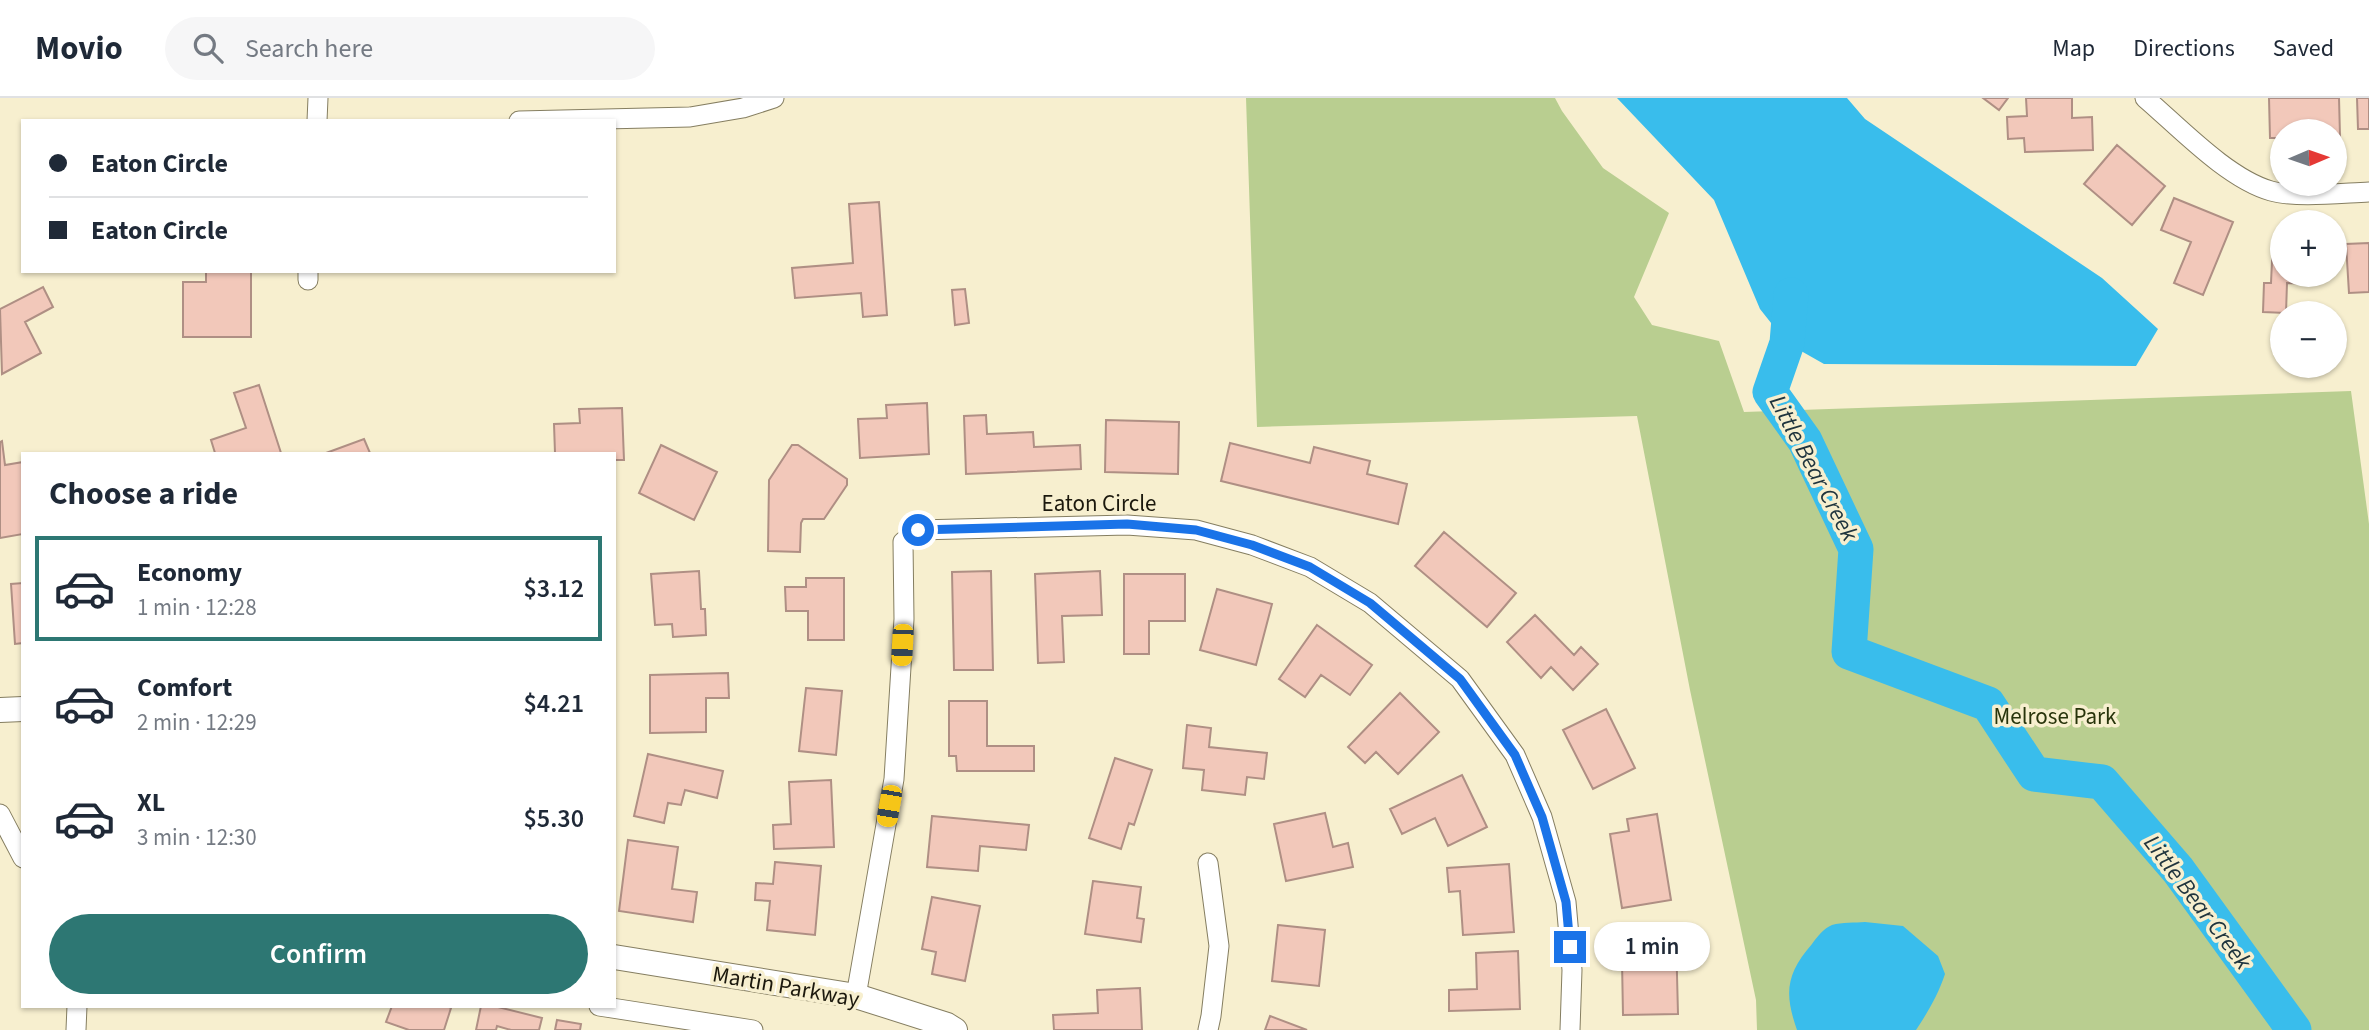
<!DOCTYPE html>
<html lang="en">
<head>
<meta charset="utf-8">
<style>
	body { margin:0; font-family:"Source Sans 3",sans-serif; background:#f6f6f7; color:#1f2937; height:100vh; display:flex; flex-direction:column; font-size:26px; white-space:nowrap }
	* { box-sizing:border-box; margin:0 }
	p { font-size:23px; color:#747a83 }
	.icon { flex:none; width:38px; height:38px; fill:none; stroke:currentColor; stroke-width:2; stroke-linecap:round; stroke-linejoin:round }
	.map { position:relative; flex:1; overflow:hidden }
	.sheet { position:absolute; left:21px; top:354px; width:595px; height:556px; display:flex; flex-direction:column; background:#fff; border-radius:0px; box-shadow:0 2px 5px #0004 }
	.sheet>* { flex:none }
	.banner { position:absolute; left:21px; top:21px; width:595px; height:154px; border-radius:0px; box-shadow:0 2px 5px #0004; display:grid; align-content:center; height:154px; padding:0 28px; background:#fff }
	.needle { width:46px; rotate:88deg }
	.buttons { position:absolute; left:2270px; top:21px; display:grid; gap:14px }
	.buttons a { display:grid; place-items:center; width:77px; height:77px; border-radius:50%; background:#fff; box-shadow:0 2px 5px #0004; font-size:35px }
	.end { position:absolute; width:32px; height:32px; margin:-16px; border:9px solid #1a73e8; background:#fff; box-shadow:0 0 0 4px #fff }
	.from { border-radius:50% }
	.bubble { position:absolute; height:49px; border-radius:24px; background:#fff; box-shadow:0 2px 5px #0004; font-size:23px; font-weight:600; line-height:49px; text-align:center }
	.car { position:absolute; width:21px; height:42px; margin:-21px -10px; border-radius:9px; box-shadow:0 0 5px 2px #0007; background:linear-gradient(#f5c518 24%,#345 0 40%,#f5c518 0 76%,#345 0 86%,#f5c518 0) }
	.banner b { display:flex; align-items:center; gap:24px; height:66px; font-size:26px }
	.banner b+b { border-top:2px solid #e0e1e3 }
	.banner i { width:18px; height:18px; background:#1f2937 }
	ul { padding:0; list-style:none }
	li { display:flex; align-items:center; gap:21px; height:105px; margin:0 14px 10px; padding:0 14px; border:4px solid transparent; border-radius:0px }
	li div { flex:1 }
	li b { display:block; font-size:26px }
	li em { font-style:normal; font-weight:600 }
	li.on { border-color:#2d7773 }
	li>.icon { width:63px; height:63px; stroke-width:1.5 }
	h2 { padding:0 28px; font-size:32px; line-height:84px }
	.button { display:flex; gap:14px; margin-top:auto; padding:14px 28px }
	.button a { flex:1; height:80px; border-radius:42px; background:#2d7773; color:#fff; font-size:28px; font-weight:600; line-height:80px; text-align:center }
	header { display:flex; align-items:center; gap:42px; box-sizing:border-box; height:98px; padding:0 35px; background:#fff; border-bottom:2px solid #e0e1e3 }
	header strong { font-size:33px }
	nav { display:flex; gap:38px; margin-inline-start:auto; font-size:24px }
	.search { width:490px; height:63px; background:#f6f6f7; display:flex; align-items:center; gap:18px; box-sizing:border-box; padding:0 24px; border-radius:38px; color:#747a83; font-size:26px }
	.map>svg:first-child { display:block }
	.green { fill:#b9ce90 }
	.water { fill:#39bdec }
	.lines { fill:none; stroke-linecap:round; stroke-linejoin:round }
	.river { stroke:#39bdec; stroke-width:35 }
	.building { fill:#f2c8ba; stroke:#af8f84; stroke-width:2 }
	.minor-casing { stroke:#857e61; stroke-width:21 }
	.tertiary-casing { stroke:#857e61; stroke-width:26 }
	.minor { stroke:#fff; stroke-width:19 }
	.tertiary { stroke:#fff; stroke-width:24 }
	.route { stroke:#1a73e8; stroke-width:9 }
	.labels { text-anchor:middle; stroke-width:7; stroke-linejoin:round; paint-order:stroke }
	.street-label { font-size:23px; fill:#1b180d; stroke:#f7efcf }
	.park-label { font-size:23px; fill:#28340b; stroke:#f7efcf }
	.water-label { font-size:24px; font-style:italic; fill:#20353e; stroke:#f7efcf }
</style>
</head>
<body>
<header>
<strong>Movio</strong>
<div class="search"><svg class="icon" aria-label="search" viewBox="0 0 24 24"><circle cx="10" cy="10" r="6"/><path d="M15 15l6 6"/></svg>Search here</div>
<nav><a>Map</a><a>Directions</a><a>Saved</a></nav>
</header>
<div class="map">
<svg width="2369" height="932" viewBox="0 0 2369 932">
	<rect width="100%" height="100%" fill="#f7efcf"/>
	<path class="green" d="M1246 0H1555L1562 13 1603 70 1669 115 1634 199 1652 227 1719 243 1744 314 2351 293 2369 426V932H1757L1756 902 1690 592 1637 318 1257 329Z"/>
	<path class="water" d="M1617 0H1847L1865 21 2102 180 2158 231 2136 268 1824 266 1787 245 1760 211 1714 102Z
		M1865 824 1903 828 1938 858 1945 876C1938 897 1928 914 1916 932H1797C1784 895 1786 876 1812 846 1817 839 1824 830 1832 827 1842 824 1855 825 1865 824Z"/>
	<g class="lines">
		<path class="river" d="M1791 197 1787 245 1770 294 1805 343 1856 451 1849 554 1988 606 2034 676 2102 684 2178 772 2294 932"/>
	</g>
	<path class="building" d="M1983 0H2008L1999 12Z
		M2026 0H2072V20L2092 19 2093 52 2025 54 2024 40 2008 41 2007 19 2027 18Z
		M2269 0H2339L2340 38H2334V33H2282V40H2270Z
		M2357 0H2369V31H2358Z
		M2117 47 2165 88 2132 127 2084 86Z
		M2174 100 2233 124 2203 197 2174 185 2191 144 2161 132Z
		M879 104 887 217 863 219 861 195 795 200 792 170 853 165 849 106Z
		M2273 141H2282V177H2309L2308 186 2287 185 2286 215 2263 214 2264 185H2271Z
		M2369 145V194L2349 195 2346 146Z
		M206 173H251V239H183V184H206Z
		M43 189 53 209 25 224 41 255 2 276 0 211Z
		M965 191 969 225 955 227 952 192Z
		M259 287 281 355H215L211 342 246 330 234 295Z
		M927 305 929 356 860 360 858 321 887 320 886 307Z
		M622 310 624 362H614V355H555L554 326 580 325 579 311Z
		M986 317 987 336 1033 334 1034 349 1080 347 1081 371 966 376 964 318Z
		M1106 322 1179 324 1178 376 1105 374Z
		M364 341 370 355H326Z
		M2 343 5 367 23 364V436L0 440V344Z
		M1230 345 1310 365 1314 349 1370 363 1367 376 1407 386 1398 426 1221 383Z
		M661 347 717 374 694 422 639 395Z
		M792 347H798L847 381V387L824 421H803L801 425 800 454 768 453 769 382Z
		M1444 434 1516 495 1487 529 1415 468Z
		M699 473 701 511H705L706 537 673 539 672 526 655 527 651 476Z
		M991 473 993 572H954L952 474Z
		M1100 473 1102 517 1062 518 1064 564 1038 565 1035 476Z
		M1124 476H1185V523H1149V556H1124Z
		M806 480H844V542H808V513H786L785 489H806Z
		M23 485V545L15 546 11 486Z
		M1217 491 1272 506 1256 567 1200 552Z
		M1535 517 1574 557 1581 549 1598 566 1573 592 1551 569 1541 580 1507 544Z
		M1317 527 1372 567 1350 597 1321 577 1305 599 1279 581Z
		M728 575 729 600H706V634L650 635V577Z
		M806 590 842 593 836 657 799 653Z
		M1400 595 1439 634 1398 676 1376 654 1365 665 1348 649Z
		M949 603H987V648H1034V673H957L956 658H949Z
		M1606 611 1635 670 1593 691 1563 632Z
		M1187 627 1211 630 1209 649 1267 655 1264 681 1247 679 1245 697 1202 692 1204 672 1183 670Z
		M648 656 723 673 717 700 685 692 681 707 668 705 664 725 634 718Z
		M1115 660 1152 672 1134 727 1129 725 1121 751 1089 740Z
		M1462 677 1487 729 1448 748 1435 720 1402 736 1390 711Z
		M831 682 834 749 774 751 773 727 791 726 789 684Z
		M1325 715 1333 749 1348 745 1353 769 1286 783 1274 726Z
		M1657 716 1671 802 1622 810 1610 736 1629 733 1627 721Z
		M932 718 1029 727 1026 752 980 748 978 773 927 769Z
		M628 742 678 749 672 791 697 794 693 824 619 813Z
		M775 764 821 768 815 837 767 832 770 803 755 802 756 785 773 786Z
		M1509 766 1514 834 1463 837 1460 793 1449 794 1447 770Z
		M1093 783 1141 789 1137 820 1144 821 1141 844 1085 836Z
		M932 799 980 808 965 883 932 876 936 854 922 851Z
		M1278 827 1325 832 1319 888 1272 883Z
		M1676 838 1678 916 1623 917 1622 863H1641V839Z
		M1518 853 1520 911 1449 913V892L1477 891 1476 855Z
		M1140 890 1142 932H1054L1053 917 1098 915 1097 892Z
		M392 908H447L451 910 444 932H409L386 924Z
		M481 908H494L542 920 539 932H511L497 928 496 932H476Z
		M1270 918 1307 932H1265Z
		M557 922 581 926 580 932H555Z"/>
	<g class="lines">
		<g class="minor-casing">
			<path id="minor" d="M2145 0C2180 30 2228 81 2271 93 2296 100 2342 95 2369 94
				M317 23 318 0
				M519 23 690 19 743 10 774 0
				M308 182V173
				M0 716 23 760
				M856 898 894 681 904 521 903 444 918 432 1127 427 1196 432 1252 447 1310 469 1370 505 1460 581 1515 657 1542 719 1566 804 1572 872 1570 932
				M599 908 753 932
				M76 932 77 908
				M1208 932 1211 918 1219 848 1208 765"/>
		</g>
		<g class="tertiary-casing">
			<path id="tertiary" d="M0 612 23 611
				M614 859 856 898 947 927 955 932"/>
		</g>
		<use href="#minor" class="minor"/>
		<use href="#tertiary" class="tertiary"/>
	</g>
	<g class="lines">
		<path class="route" d="M918 432 1127 426 1196 432 1252 447 1310 469 1370 505 1460 581 1515 657 1542 719 1566 804 1570 849"/>
	</g>
	<g class="labels">
		<g class="street-label">
			<text x="1099" y="413">Eaton Circle</text>
			<text transform="translate(786 888) rotate(10)" y="8">Martin Parkway</text>
		</g>
		<g class="park-label">
			<text x="2055" y="626">Melrose Park</text>
		</g>
		<g class="water-label">
			<text transform="translate(1814 370) rotate(62)" y="8">Little Bear Creek</text>
			<text transform="translate(2198 804) rotate(53)" y="8">Little Bear Creek</text>
		</g>
	</g>
</svg>
<div class="buttons">
<a><svg class="needle" viewBox="-14 -14 28 28"><path d="M0-13l5 13h-10z" fill="#e53935"/><path d="M0 13l5-13h-10z" fill="#747a83"/></svg></a>
<a>+</a>
<a>−</a>
</div>
<i class="end from" style="left:918px;top:432px"></i>
<i class="end" style="left:1570px;top:849px"></i>
<div class="bubble" style="left:1594px;top:824px;width:116px">1 min</div>
<i class="car" style="left:902px;top:547px;rotate:183deg"></i>
<i class="car" style="left:889px;top:708px;rotate:190deg"></i>
<div class="banner">
<b><i class="from"></i>Eaton Circle</b>
<b><i></i>Eaton Circle</b>
</div>
<section class="sheet">
<h2>Choose a ride</h2>
<ul>
<li class="on"><svg class="icon" aria-label="car" viewBox="0 0 24 24"><path d="M5 17H2v-5l4-1 3-4h7l3 4 3 1v5h-3M9 17h6M6 11h13"/><circle cx="7" cy="17" r="2"/><circle cx="17" cy="17" r="2"/></svg><div><b>Economy</b><p>1 min · 12:28</p></div><em>$3.12</em></li>
<li><svg class="icon" aria-label="car" viewBox="0 0 24 24"><path d="M5 17H2v-5l4-1 3-4h7l3 4 3 1v5h-3M9 17h6M6 11h13"/><circle cx="7" cy="17" r="2"/><circle cx="17" cy="17" r="2"/></svg><div><b>Comfort</b><p>2 min · 12:29</p></div><em>$4.21</em></li>
<li><svg class="icon" aria-label="car" viewBox="0 0 24 24"><path d="M5 17H2v-5l4-1 3-4h7l3 4 3 1v5h-3M9 17h6M6 11h13"/><circle cx="7" cy="17" r="2"/><circle cx="17" cy="17" r="2"/></svg><div><b>XL</b><p>3 min · 12:30</p></div><em>$5.30</em></li>
</ul>
<div class="button"><a>Confirm</a></div>
</section>
</div>
</body>
</html>
